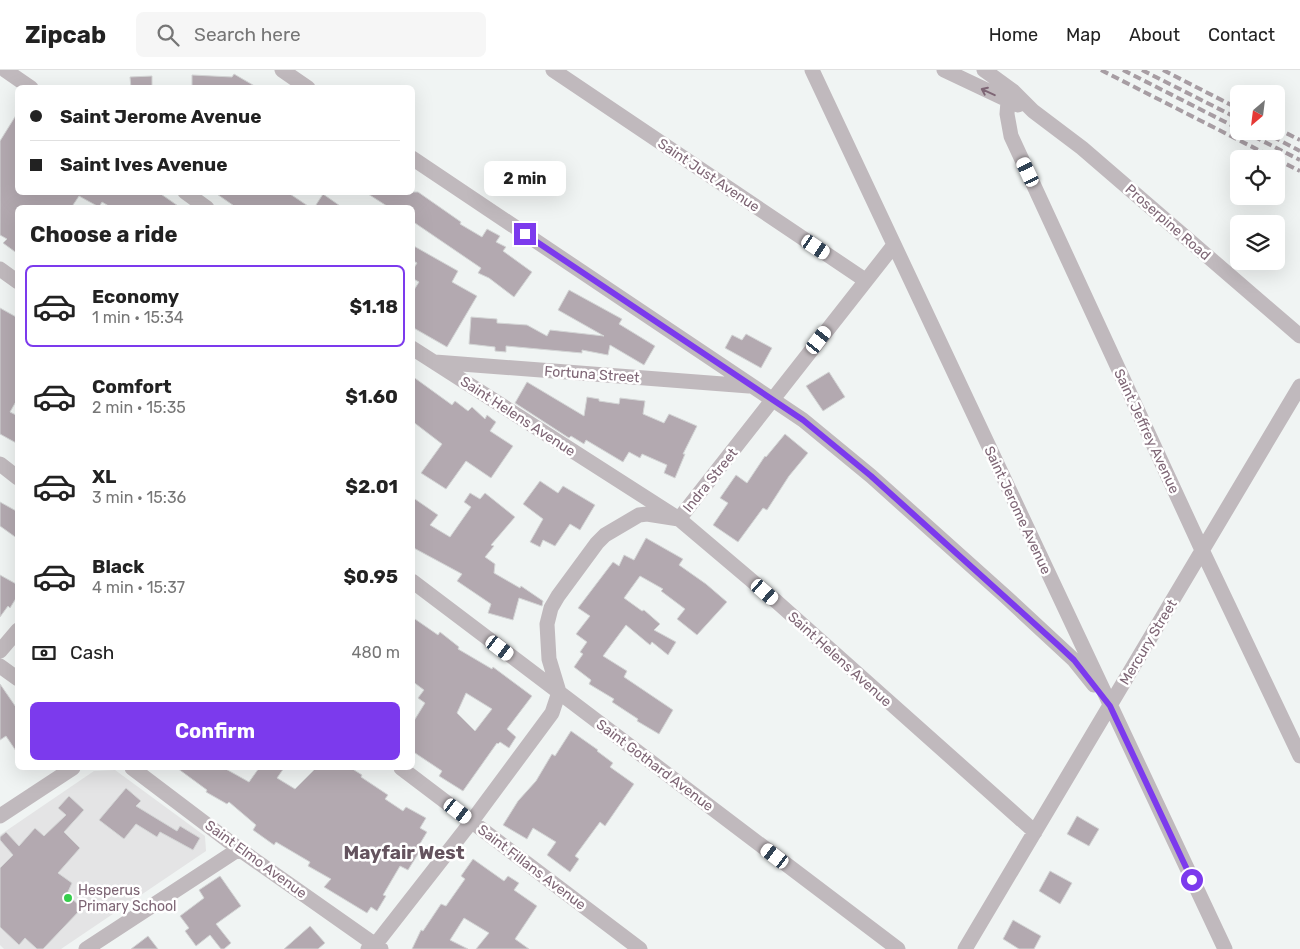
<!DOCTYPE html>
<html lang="en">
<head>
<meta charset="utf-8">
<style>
	body { margin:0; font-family:Rubik,sans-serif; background:#f6f6f6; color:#222; height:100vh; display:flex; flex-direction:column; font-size:19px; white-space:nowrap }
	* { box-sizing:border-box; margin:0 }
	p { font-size:16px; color:#767676 }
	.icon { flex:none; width:28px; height:28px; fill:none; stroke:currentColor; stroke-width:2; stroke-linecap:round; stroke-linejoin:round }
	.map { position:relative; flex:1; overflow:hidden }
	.side { position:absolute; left:15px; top:135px; width:400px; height:565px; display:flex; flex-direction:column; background:#fff; border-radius:8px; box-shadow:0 5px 20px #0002 }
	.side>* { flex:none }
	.guide { position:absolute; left:15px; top:15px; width:400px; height:110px; border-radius:8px; box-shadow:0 5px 20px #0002; display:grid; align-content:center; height:110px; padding:0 15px; background:#fff }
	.needle { width:32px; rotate:208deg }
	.tools { position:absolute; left:1230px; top:15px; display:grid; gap:10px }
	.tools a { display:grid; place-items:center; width:55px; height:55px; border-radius:8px; background:#fff; box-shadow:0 5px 20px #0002; font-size:25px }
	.end { position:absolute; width:22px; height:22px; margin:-11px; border:6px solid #7c3aed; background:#fff; box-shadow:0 0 0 2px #fff }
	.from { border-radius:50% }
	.bubble { position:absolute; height:35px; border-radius:8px; background:#fff; box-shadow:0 5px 20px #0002; font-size:16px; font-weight:700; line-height:35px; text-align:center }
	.car { position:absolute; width:15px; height:30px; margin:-15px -8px; border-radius:6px; box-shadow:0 0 4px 1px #0007; background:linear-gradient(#fff 24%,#345 0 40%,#fff 0 76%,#345 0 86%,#fff 0) }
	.guide b { display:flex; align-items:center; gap:18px; height:48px; font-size:19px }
	.guide b+b { border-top:1px solid #e0e0e0 }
	.guide i { width:12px; height:12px; background:#222 }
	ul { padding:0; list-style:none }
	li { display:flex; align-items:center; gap:15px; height:82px; margin:0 10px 8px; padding:0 5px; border:2px solid transparent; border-radius:8px }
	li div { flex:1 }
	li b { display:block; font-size:19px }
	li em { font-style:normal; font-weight:700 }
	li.on { border-color:#7c3aed }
	li>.icon { width:45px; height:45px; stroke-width:1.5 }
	h2 { padding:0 15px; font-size:22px; line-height:60px }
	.pay { display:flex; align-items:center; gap:12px; height:55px; padding:0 15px; font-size:19px }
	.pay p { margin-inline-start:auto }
	.action { display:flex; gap:10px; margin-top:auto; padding:10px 15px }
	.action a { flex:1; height:58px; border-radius:8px; background:#7c3aed; color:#fff; font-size:20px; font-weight:700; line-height:58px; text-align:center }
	header { display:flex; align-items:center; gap:30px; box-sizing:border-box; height:70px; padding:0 25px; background:#fff; border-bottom:1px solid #e0e0e0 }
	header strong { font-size:24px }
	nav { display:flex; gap:28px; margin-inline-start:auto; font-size:18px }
	.search { width:350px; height:45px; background:#f6f6f6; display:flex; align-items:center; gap:12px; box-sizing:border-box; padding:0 18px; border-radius:8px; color:#767676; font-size:19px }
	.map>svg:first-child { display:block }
	.built { fill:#e4e4e5 }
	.building { fill:#b3a9b0; stroke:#d3d5d5; fill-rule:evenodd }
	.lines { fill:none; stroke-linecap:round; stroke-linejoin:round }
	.minor { stroke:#c0b9bd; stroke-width:15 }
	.rail { stroke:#a79da3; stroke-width:4; stroke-dasharray:8 4; stroke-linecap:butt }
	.oneway { stroke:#7e6675 }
	.route { stroke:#7c3aed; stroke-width:6 }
	.poi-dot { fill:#36ce4c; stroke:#fff; stroke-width:2 }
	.labels { text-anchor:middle; stroke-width:5; stroke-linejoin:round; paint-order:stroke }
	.street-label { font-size:14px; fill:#7e6675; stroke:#fff }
	.poi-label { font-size:14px; fill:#7e6675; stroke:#fff; text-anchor:start }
	.district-label { font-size:19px; font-weight:bold; fill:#64535e; stroke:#fff }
</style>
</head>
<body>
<header>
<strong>Zipcab</strong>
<div class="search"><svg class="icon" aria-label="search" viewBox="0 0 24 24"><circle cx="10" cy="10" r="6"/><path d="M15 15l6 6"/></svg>Search here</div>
<nav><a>Home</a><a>Map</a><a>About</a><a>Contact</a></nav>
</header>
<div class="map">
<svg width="1300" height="879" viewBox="0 0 1300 879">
	<rect width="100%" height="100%" fill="#f0f4f3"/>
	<path class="built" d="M115 700 205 766 206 781 61 879H4L0 875V765L94 701Z"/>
	<path class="building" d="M234 4 258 18H192V5L232 7Z
		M152 6V18H131L130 7Z
		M18 42V122H158L181 138H112L102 132 99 137 79 126 71 138H18V184L3 173 7 169 0 165V71Z
		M214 122H287L311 138H237Z
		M365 122H418L461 152 460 154 482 167 487 159 500 166 496 172 506 177 503 181 532 202 514 227 489 208 478 203 481 198 412 151V138H390Z
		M323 124 343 138H314Z
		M412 175 458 201 452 212 477 226 447 277 412 257V223L419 212 412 208V201L417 193 412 190Z
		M569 220 622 249 619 254 655 276 644 295 610 275 608 285 582 280V283L506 276V282L495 281V277L469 274 471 247 497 249V253L527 255 547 266 550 260 604 266 558 240Z
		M0 238 18 248V328L10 342 18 346V374L0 364Z
		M746 264 772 278 761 298 725 278 732 265 742 270Z
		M829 302 845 327 823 341 806 316Z
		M412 306 452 335 455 331 468 341 472 337 485 349 487 345 496 352 490 361 513 376 491 408 466 391 446 419 421 403 442 374 412 351Z
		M527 312 584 346 587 327 599 329V331L619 334 620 328 645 331 643 344 664 353 669 344 697 356 683 384H685L675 408 664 403 667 395 642 384 640 388 629 382 623 392 586 370 584 374 571 366 569 368 515 333Z
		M785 364 808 383 789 406 767 440 763 438 738 472 713 455 728 433 720 428 736 405 747 413 765 386 766 387Z
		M540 411 558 423 563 416 595 435 580 460 570 454 555 476 543 470 540 477 530 472 543 449 523 434Z
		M470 423 480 429 485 423 515 447 491 475 494 476 485 487 495 494 494 503 520 518 521 516 543 531 542 536 519 528 513 550 488 543 491 534 457 511 462 504 412 477V427L438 445 430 455 450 467 471 437 464 432Z
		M0 432 18 442V469L0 456Z
		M646 468 683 489 679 495 706 514 727 532 697 565 677 549 685 539 661 521 663 519 640 506 624 528 642 541 644 540 660 554 654 560 676 572 668 585 652 572 650 575 626 555 603 586 627 601 624 607 673 640 659 664 637 651 638 649 612 632 614 629 589 614 591 610 574 597 583 584 580 582 587 572 576 564 590 546 578 538 613 492 619 496 624 485 634 490Z
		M0 505 18 515V525L10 538 8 536 0 547Z
		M412 547 438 565 440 562 459 577 458 579 492 599 493 597 532 626 507 659 516 667 509 678 500 672 498 674 497 673 463 721 439 706 442 701 412 681V654L425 633 418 628 424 620 412 611ZM466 623 492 639 475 661 457 643Z
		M0 614 18 640V684L6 666 0 670Z
		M571 661 598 680 597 681 613 693 610 697 634 714 605 756 600 752 575 786 579 789 570 802 547 785 556 772 533 758 527 769 503 755 518 731 536 711 552 684 555 686Z
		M177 698H224L249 712 259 698H284L277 708 295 719 316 698H351L362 705 361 707 388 725 385 729 403 741 406 737 426 748 420 758 427 762 418 777 421 779 408 800 400 796 383 825 386 826 377 841 371 837 367 843 324 817 331 809 308 796 310 792 276 772 274 775 253 760 256 755 229 732 227 734 206 722 207 720Z
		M126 718 141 731 136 736 177 761 180 756 200 768 193 780 160 762 157 767 136 754 124 769 99 750Z
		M69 726 84 740 64 762 80 778 58 803 72 813 67 824 82 838 43 879H37L25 868 19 875 0 857V798L13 785 0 770V767L6 762 19 776 35 758 44 766 66 745 58 738Z
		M1077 746 1099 759 1089 776 1067 764Z
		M473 789 504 811 508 806 519 813 514 820 537 836 515 869 529 879H476L489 863 464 848 450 870 468 879H412L421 860 423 861 441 834 446 836 465 809 461 806Z
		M1050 801 1072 813 1060 834 1039 821Z
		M220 806 241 836 216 854 231 873 224 879H221L210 865 196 876 185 861 189 858 180 846 204 828 199 820Z
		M1013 850 1041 866 1034 879H1019L1003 869Z
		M310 856 325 873 318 879H284Z
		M148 866 158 879H131Z"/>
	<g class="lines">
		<path class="minor" d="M5 0 31 18
			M282 0 308 18
			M553 0 865 210
			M812 0 1225 879
			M944 0 1018 35
			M984 0 1013 21 1033 41 1082 78 1300 266
			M1008 31 1007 44 1011 66 1202 480 1300 686
			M412 88 803 350 871 406 1005 526 1074 590 1094 615
			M185 122 207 138
			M0 199 18 212
			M412 278 679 449 777 532 1035 762
			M435 292 749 316
			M0 394 18 408
			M412 511 898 879
			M0 581 18 560
			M0 596 18 609
			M132 698 239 779 381 879
			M401 698 640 879
			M0 746 73 698
			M86 879 239 779
			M368 879 375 875 472 751 552 643 559 622 549 589 547 554 551 538 558 526 597 473 605 465 639 445 647 444 679 449 894 175
			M965 879 1300 316"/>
		<path class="rail" d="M1101 0 1276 89
			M1123 0 1239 59
			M1142 0 1239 49
			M1163 0 1239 39
			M1276 58 1300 70
			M1243 61 1300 90
			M1262 61 1300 81
			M1276 89 1300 101"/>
	</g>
	<defs><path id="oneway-shaft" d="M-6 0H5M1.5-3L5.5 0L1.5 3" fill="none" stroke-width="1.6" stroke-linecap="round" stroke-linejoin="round" transform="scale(1.25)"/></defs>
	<use class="oneway" href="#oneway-shaft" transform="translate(988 22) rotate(-155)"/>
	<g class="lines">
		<path class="route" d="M525 164 803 350 871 406 1058 575 1074 590 1110 636 1192 810"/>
	</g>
	<circle class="poi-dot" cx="68" cy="828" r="5"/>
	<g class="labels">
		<g class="street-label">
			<text transform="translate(709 105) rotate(34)" y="5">Saint Just Avenue</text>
			<text transform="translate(1168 152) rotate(41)" y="5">Proserpine Road</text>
			<text transform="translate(592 304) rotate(4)" y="5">Fortuna Street</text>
			<text transform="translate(518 346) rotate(33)" y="5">Saint Helens Avenue</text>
			<text transform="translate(1147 361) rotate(65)" y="5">Saint Jeffrey Avenue</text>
			<text transform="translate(710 410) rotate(-51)" y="5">Indra Street</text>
			<text transform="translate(1018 440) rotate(65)" y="5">Saint Jerome Avenue</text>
			<text transform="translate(1148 572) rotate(-59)" y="5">Mercury Street</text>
			<text transform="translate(840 589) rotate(42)" y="5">Saint Helens Avenue</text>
			<text transform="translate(655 695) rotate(37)" y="5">Saint Gothard Avenue</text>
			<text transform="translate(256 789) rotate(36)" y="5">Saint Elmo Avenue</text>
			<text transform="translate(532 797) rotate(37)" y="5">Saint Fillans Avenue</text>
		</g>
		<g class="poi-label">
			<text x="78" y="825">Hesperus<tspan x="78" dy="16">Primary School</tspan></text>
		</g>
		<g class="district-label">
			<text x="404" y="789">Mayfair West</text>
		</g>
	</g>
</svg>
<div class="tools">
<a><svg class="needle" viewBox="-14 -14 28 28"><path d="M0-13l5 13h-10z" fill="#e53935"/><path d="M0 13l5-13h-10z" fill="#767676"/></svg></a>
<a><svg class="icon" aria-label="locate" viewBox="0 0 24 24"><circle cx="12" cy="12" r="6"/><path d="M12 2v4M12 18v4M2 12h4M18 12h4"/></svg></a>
<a><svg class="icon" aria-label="layers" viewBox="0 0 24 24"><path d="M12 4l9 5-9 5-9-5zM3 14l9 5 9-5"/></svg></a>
</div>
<i class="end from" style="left:1192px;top:810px"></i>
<i class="end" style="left:525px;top:164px"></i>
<div class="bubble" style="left:484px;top:91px;width:82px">2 min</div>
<i class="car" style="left:1028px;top:102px;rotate:335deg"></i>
<i class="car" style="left:816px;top:177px;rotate:124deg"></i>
<i class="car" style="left:819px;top:270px;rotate:37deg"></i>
<i class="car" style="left:765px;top:522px;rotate:131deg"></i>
<i class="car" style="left:500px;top:578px;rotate:127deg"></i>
<i class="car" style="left:458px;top:741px;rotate:127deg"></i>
<i class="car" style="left:775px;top:786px;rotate:307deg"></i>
<div class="guide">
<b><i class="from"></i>Saint Jerome Avenue</b>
<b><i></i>Saint Ives Avenue</b>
</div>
<section class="side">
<h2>Choose a ride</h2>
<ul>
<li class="on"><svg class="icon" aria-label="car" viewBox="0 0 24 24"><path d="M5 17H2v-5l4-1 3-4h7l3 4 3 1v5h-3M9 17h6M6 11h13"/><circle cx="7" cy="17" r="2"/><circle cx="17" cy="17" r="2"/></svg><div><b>Economy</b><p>1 min · 15:34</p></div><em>$1.18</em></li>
<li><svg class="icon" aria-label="car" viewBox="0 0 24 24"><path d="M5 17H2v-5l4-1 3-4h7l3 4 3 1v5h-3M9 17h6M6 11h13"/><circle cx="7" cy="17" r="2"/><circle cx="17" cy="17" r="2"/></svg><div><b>Comfort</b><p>2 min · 15:35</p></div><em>$1.60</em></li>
<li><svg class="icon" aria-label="car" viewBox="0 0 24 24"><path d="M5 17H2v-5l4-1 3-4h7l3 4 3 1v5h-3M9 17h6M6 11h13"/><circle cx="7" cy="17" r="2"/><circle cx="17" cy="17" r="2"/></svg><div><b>XL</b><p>3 min · 15:36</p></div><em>$2.01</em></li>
<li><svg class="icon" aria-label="car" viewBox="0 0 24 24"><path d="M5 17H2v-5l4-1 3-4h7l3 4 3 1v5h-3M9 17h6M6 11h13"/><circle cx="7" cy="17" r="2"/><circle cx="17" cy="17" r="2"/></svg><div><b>Black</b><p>4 min · 15:37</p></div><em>$0.95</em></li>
</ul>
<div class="pay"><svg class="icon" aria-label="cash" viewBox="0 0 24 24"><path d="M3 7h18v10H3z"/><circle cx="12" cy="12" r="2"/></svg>Cash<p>480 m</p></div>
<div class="action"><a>Confirm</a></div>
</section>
</div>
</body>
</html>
